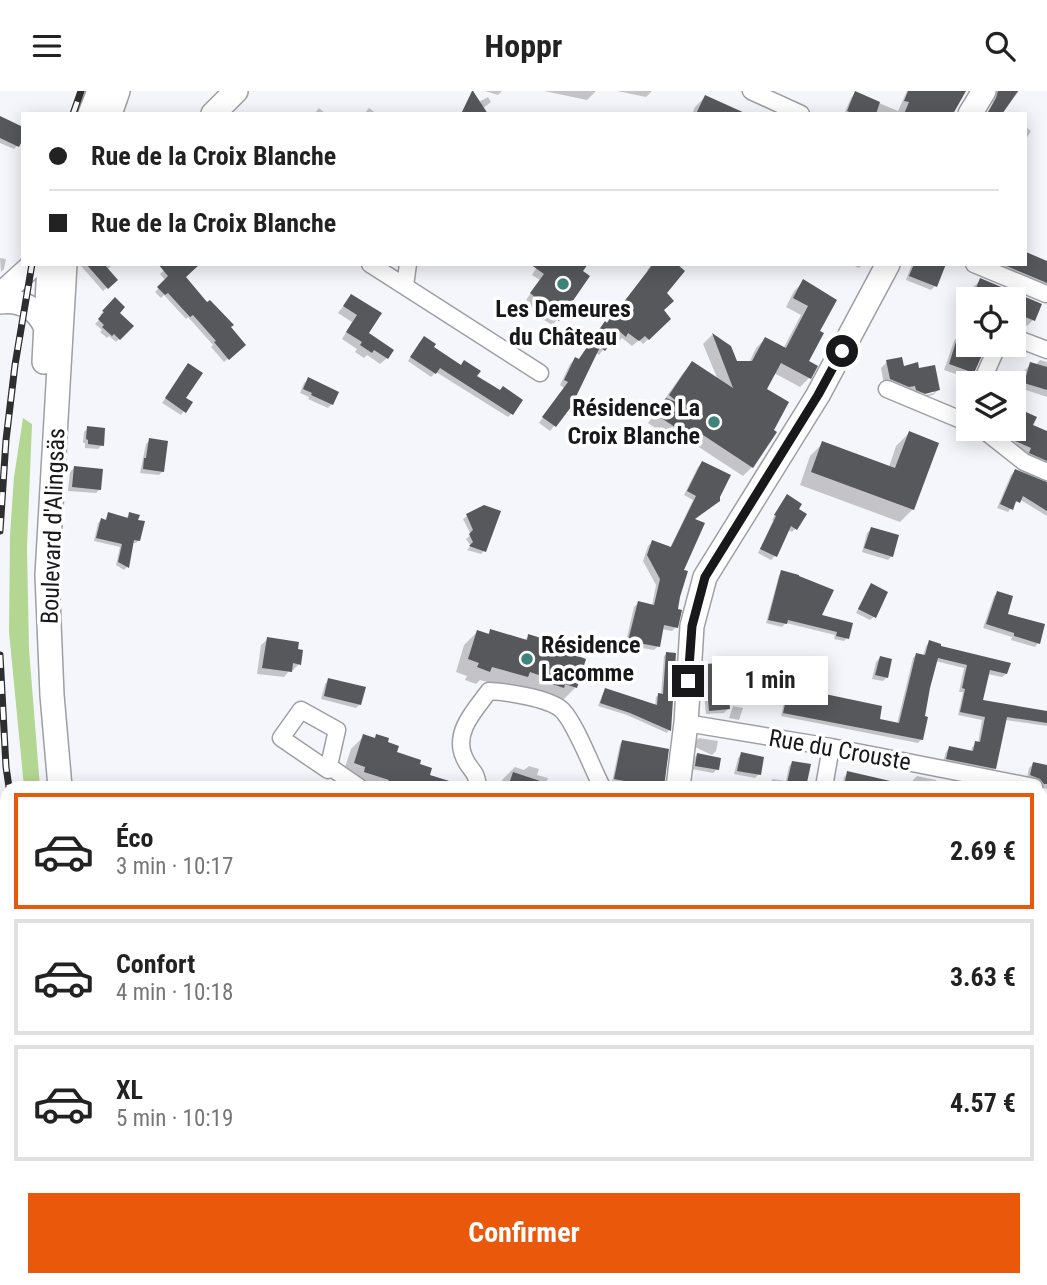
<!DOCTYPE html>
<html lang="fr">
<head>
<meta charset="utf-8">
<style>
	body { margin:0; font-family:"Roboto Condensed",sans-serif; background:#f6f6f6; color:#222; height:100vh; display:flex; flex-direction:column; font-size:26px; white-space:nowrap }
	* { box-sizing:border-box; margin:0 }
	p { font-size:23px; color:#767676 }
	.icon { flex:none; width:38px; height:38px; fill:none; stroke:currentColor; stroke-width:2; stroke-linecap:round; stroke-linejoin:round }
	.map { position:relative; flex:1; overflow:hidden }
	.side { position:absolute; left:0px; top:690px; width:1048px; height:506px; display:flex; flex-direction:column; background:#fff; border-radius:21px 21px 0 0; box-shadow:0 4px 18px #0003 }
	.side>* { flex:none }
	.top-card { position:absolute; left:21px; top:21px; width:1006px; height:154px; border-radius:0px; box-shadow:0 4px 18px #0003; display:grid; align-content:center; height:154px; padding:0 28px; background:#fff }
	.controls { position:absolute; left:956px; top:196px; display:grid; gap:14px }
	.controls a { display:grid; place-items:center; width:70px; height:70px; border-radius:0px; background:#fff; box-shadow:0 4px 18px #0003; font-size:35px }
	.end { position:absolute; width:32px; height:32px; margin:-16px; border:9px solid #18181a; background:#fff; box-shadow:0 0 0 4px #fff }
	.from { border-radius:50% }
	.bubble { position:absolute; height:49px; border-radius:0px; background:#fff; box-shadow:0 4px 18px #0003; font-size:23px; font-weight:700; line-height:49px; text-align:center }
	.top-card b { display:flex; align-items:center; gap:24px; height:66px; font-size:26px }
	.top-card b+b { border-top:2px solid #e0e0e0 }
	.top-card i { width:18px; height:18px; background:#222 }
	ul { padding:12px 0 0; list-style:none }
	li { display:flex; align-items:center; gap:21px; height:116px; margin:0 14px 10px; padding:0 14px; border:4px solid #e0e0e0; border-radius:0px }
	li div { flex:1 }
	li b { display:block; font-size:26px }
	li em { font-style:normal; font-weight:700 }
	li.current { border-color:#ea580c }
	li>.icon { width:63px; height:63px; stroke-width:1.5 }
	.cta { display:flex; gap:14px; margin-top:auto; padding:14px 28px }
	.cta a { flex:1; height:80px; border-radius:0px; background:#ea580c; color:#fff; font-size:28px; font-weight:700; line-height:80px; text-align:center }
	header { display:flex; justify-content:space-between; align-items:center; height:91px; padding:0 28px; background:#fff; font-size:32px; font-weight:700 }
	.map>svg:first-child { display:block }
	.green { fill:#b3d792 }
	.shadow { fill:#0003; fill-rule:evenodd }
	.building { fill:#57585c }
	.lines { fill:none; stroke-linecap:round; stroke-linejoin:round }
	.street-casing { stroke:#9e9fa4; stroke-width:19 }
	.secondary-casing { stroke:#9e9fa4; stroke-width:26 }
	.street { stroke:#fff; stroke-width:16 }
	.secondary { stroke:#fff; stroke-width:23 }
	.rail-casing { stroke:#2e2e31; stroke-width:7 }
	.rail { stroke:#fff; stroke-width:4.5; stroke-dasharray:13; stroke-linecap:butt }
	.route { stroke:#18181a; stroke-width:9 }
	.poi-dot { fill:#3f847a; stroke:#fff; stroke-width:2.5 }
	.labels { text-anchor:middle; stroke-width:7; stroke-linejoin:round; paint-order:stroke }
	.poi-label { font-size:24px; font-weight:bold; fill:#18181a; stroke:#fff }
	.street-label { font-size:24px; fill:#18181a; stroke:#fff }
</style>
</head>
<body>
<header><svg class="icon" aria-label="menu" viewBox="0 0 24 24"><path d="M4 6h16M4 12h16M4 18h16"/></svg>Hoppr<svg class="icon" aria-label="search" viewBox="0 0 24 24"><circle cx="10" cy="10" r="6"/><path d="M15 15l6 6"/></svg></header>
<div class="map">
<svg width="1047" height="1194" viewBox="0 0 1047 1194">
	<rect width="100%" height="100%" fill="#f5f6fb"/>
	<path class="green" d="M23 327 32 333 27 457 29 558 40 696H24L9 541 10 444 14 386Z"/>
	<path class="shadow" d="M485 0H502L498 4Z
		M544 0H596L587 9Z
		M617 0H652L646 6Z
		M907 0H964L951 23H844L851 7 855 2 898 20Z
		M993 0H1019L1002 23H986L992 13 994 5Z
		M488 6 491 11 482 18 486 23H458L462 21 469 10 475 13Z
		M705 6 745 23H692L695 16Z
		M319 17 326 23H314Z
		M369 17 377 23H364Z
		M0 27 18 54 14 58 0 52Z
		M1026 36 1031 40 1026 48Z
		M1026 163 1047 172V198L990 173H1026Z
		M0 167 6 168 4 178 1 181Z
		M82 173H113L107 179 115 189 103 200 81 175Z
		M171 173 244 254 224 271 211 256 213 254 188 226 186 228 164 204 161 207 155 201 166 190 160 183Z
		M539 173H586L558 228 552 234 541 227 543 224 529 214 531 212 526 209 540 189 532 184Z
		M652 173H674L662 219 669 228 643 253 639 249 632 255 622 247 619 250 614 245 599 264 596 262 555 334 550 340 539 332 564 297 560 294 570 273 575 268 578 269 599 238 612 227 648 180 647 179Z
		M851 173H863L859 177Z
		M912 173H941L935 195 931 199 906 189Z
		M981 189 1039 214 1033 229 1027 235 1013 230V208H969L974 195Z
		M803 191 818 241 807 271 809 287 800 296 774 282 764 299 752 376 743 385 688 349 682 355 648 332 683 282 692 273 718 289 703 253 712 244 730 256 736 272H749L756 257 765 248 783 258 801 224 786 216 794 200Z
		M351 205 367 242 387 267 380 273 367 264 364 267 355 261 357 258 342 248 352 231 338 222Z
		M115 208 117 222 132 235 116 251 109 245 107 247 100 241 102 239 95 233 102 226 100 224Z
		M958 245 968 254H984L973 281 967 287 944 279 954 250Z
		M420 251 431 256 475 285 512 322 508 326 436 281 431 286 408 270Z
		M1040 269 1047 271V306L1020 297 1025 279 1031 273 1035 275Z
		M887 271 902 277 918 279 938 299 933 304 918 307 884 294 881 277ZM934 299V302L917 306 916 303Z
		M185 278 184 320 181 324 162 312Z
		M308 289 332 313 328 317 308 308 309 306 300 302 304 292Z
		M1013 311H1015L1014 317 1031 335 1047 342V372L1044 375 1025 367 1027 363 1014 357 1016 352 1007 348 1008 346 993 341 988 338H1013Z
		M88 337 102 354 98 358 85 357V352H83L84 341Z
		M909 342 913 418 900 431 800 394 810 365 823 352 889 376 896 355Z
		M150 349 163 380 159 384 140 382 146 353Z
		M702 372 693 429 682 480 676 519V536L672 540 661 538 658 555 654 559 625 554 634 516 638 512 652 515 656 494 643 470 648 455 653 451 670 457 693 409 684 404 698 376Z
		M74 377 100 398 96 402 68 400 70 381Z
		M1015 380 1047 394V425L1019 408 1008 421 997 417 1011 384Z
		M783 410 796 419V437L792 441 788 439 775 465 771 469 758 462 773 430 772 429Z
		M108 423 126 428 129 423 139 449 136 452H132L127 476 124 479 116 474 120 456 94 450 98 432 101 429 105 430Z
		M467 425 484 460 481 463 467 459 471 455 466 448 471 444 463 428Z
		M871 438 892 465 888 469 862 461 867 442Z
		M782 481 819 525 847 547 844 550 834 548 835 544 786 532 782 536 766 532 779 484Z
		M871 494 874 526 870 529 856 522 868 498Z
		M998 502 1005 524 1038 552 1035 556 1011 549 1012 546 983 537 994 505Z
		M491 540 524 550 529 545 537 554 561 561 565 557 576 596 563 609 517 594 513 598 480 589 476 593 465 589 467 585 456 581 464 554 477 541 487 544Z
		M268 548 299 573 293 579H290L284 586 257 583 261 554Z
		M929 551 939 556 1006 583 1002 586 987 583 980 611 1047 622V635L1005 629 995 677 991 681 943 671 946 661 949 657 971 661 972 656 978 652 982 629 958 624 963 601H959L964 577 935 570 923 626 922 648 918 652 781 625 787 596 791 593 804 600 878 629 897 633 913 567 917 563 923 565 926 555Z
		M667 562 674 563 669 639 667 642 627 624 598 615 603 602 605 599 655 615 656 606 659 604H661L664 565Z
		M880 567 886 587 883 590 872 588 876 571Z
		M706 575 728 618 724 622 706 623 702 579Z
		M329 589 360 613 356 617 321 608 325 593Z
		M733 615 743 617 739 629 729 627Z
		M364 645 373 648 377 645 395 662 418 675 428 685 452 693 451 696H360L342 685 351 658Z
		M699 647 718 650 716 660 712 664 695 656V650Z
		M623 650 667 659 663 696H637L612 691 620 653Z
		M741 663 759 683 755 687 734 683 738 667Z
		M697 664 717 678 713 682 692 678 693 668Z
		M792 672 807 674 803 696H768L769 692 773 688 786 690 789 675Z
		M1033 673 1047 676V698L1040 696 1027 688 1029 677Z
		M529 675 539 678 537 684 548 687 546 694 554 696H500L502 689 515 676 524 679Z
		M848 682 898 692 900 691 912 693 913 689 917 685 936 689V693L956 696H842L844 686Z
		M1041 721 1047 722V748L1041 746Z
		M1041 818 1046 819 1041 836Z
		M1041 884 1047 886V924L1041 922Z
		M1047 950V977L1041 975V967Z
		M7 1029V1085L1 1071 4 1069 0 1056V1032Z
		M1041 1081 1047 1082V1130L1046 1134 1041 1139Z
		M1041 1168 1047 1169V1194H1018V1188H1041Z
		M777 1188H807L804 1194 777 1192Z
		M836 1188H853L845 1194H841Z
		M857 1188H894L915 1193 912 1188H926L925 1194H861Z
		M984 1188 988 1194H961L968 1188Z"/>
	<path class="building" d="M472 0H473L488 23H461Z
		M855 0 880 11 876 23H854L847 20Z
		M908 0H966L953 23H904L909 11 904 10Z
		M998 0H1018L1002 23H987L996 7Z
		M705 4 747 23H696Z
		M0 25 23 36V48L19 56 0 47Z
		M1026 161 1047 170V192L1002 173H1026Z
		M86 173H104L118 189 108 198Z
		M158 173H200L186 186 207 211 210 209 234 234 231 236 246 254 229 269 214 251 216 250 193 224 190 226 168 202 165 204 157 196 168 185Z
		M530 173H588L583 180 590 185 559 230 546 220 548 218 534 208 535 206 530 202 544 183Z
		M653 173H677L685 180 667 202 674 210 664 219 671 228 649 249 645 245 639 250 628 242 626 246 619 240 605 260 600 256 571 316 556 336 542 326 568 291 564 289 575 266 579 268 605 230 607 232 612 224 613 225Z
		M914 173H946L937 196 909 185Z
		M980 187 1042 213 1035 230 1013 221V208H981L973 205Z
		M803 188 837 209 820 240 824 242 809 270 818 275 811 288 781 272 767 298 789 311 774 339 777 341 753 377 697 340 692 347 655 323 666 307 679 312 669 304 692 270 733 297 712 242 731 255 737 270H752L765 246 786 257 808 215 793 207Z
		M351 203 382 222 369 242 394 259 388 268 374 259 372 262 360 254 362 251 346 241 357 224 343 215Z
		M115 206 125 216 120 222 134 235 120 249 114 243 112 245 102 236 104 234 98 228 104 221 102 220Z
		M965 222 968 223V254H981L979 259 984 260 974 282 949 273Z
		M424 245 436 253 434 256 461 274 464 269 481 280 477 285 500 299 503 295 523 309 513 324 440 277 436 283 410 266Z
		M902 266 904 275 918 271 919 277 935 274 940 299 925 303 916 299 915 295 909 296 890 288 886 269Z
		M1030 271 1047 276V299L1024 292Z
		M188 272 203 282 186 307 193 311 186 322 165 307Z
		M308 286 339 301 333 314 311 304 312 302 303 298Z
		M1013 315 1037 326 1033 334 1047 340V370L1029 362 1031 357 1013 349Z
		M87 335 105 337 104 355 88 353V349L86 348Z
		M909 340 939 352 914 419 811 381 822 350 895 377Z
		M149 347 168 350 164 381 143 378 144 367H146Z
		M702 370 731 384 720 406V410L695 428 705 432 684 479 688 480 680 506 678 518 682 519 678 537 664 534 660 556 628 550 638 510 654 514 660 488 647 464 652 449 671 456 696 405 687 400Z
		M74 375 103 378 101 399 72 396Z
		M1015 378 1047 391V420L1023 405 1020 412 1016 410 1013 419 1000 413Z
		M787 403 802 413 799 418 807 423 797 439 791 435 777 466 760 458 776 425 774 424Z
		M484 414 501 420 486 461 469 455 473 451 469 443 473 439 466 423Z
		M108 421 128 427 129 421 140 424 138 429 145 430 140 450 134 449 129 477 118 471 122 453 96 447 101 427 106 429Z
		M871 436 899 444 893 466 864 457Z
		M781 479 799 484V485L834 499 822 524 853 532 849 548 836 545 837 541 788 529 787 533 768 529Z
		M871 492 888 501 876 527 858 518Z
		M997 500 1013 505 1008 523 1045 533 1040 553 1014 545V542L986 533Z
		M490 538 527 549 528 543 541 547 540 553 563 560 564 555 577 559 575 564 586 568 577 597 565 593 564 597 552 593 553 589 530 581 528 586 492 576 490 581 477 576 479 572 468 568 477 539 489 543Z
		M267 546 299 551 298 558 303 559 301 574 293 572 292 581 262 577Z
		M929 549 941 553V555L1011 572 1007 583 990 579 983 609 1047 620V632L1007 626 996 678 946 668 949 655 973 660 975 650 980 651 985 626 960 621 965 598 962 597 967 574 938 567 930 597 925 625 928 626 923 649 783 622 790 591 807 594 806 599 882 615 880 628 899 632 916 562 925 564Z
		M666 561 676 562 671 640 630 622 600 612 605 597 657 614 658 602 663 603Z
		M880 565 892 568 888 587 875 584Z
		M721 572 722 579 727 578 730 618 709 620 705 573Z
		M328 587 366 596 361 614 324 605Z
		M363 643 375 647 376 643 389 647 388 651 399 655 397 661 421 669 420 673 432 677 430 684 462 694 461 696H386L389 689 364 681 365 676 354 672Z
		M622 649 669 658 664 696H639L640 693 614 688Z
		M741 661 764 666 761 684 737 680Z
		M697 662 721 667 719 679 695 675Z
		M792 670 811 673 806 696H786Z
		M1033 671 1047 674V693H1044L1040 688 1030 684Z
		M847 680 899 692 898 696H844Z
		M513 681 552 694V696H508Z"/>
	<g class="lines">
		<g class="street-casing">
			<path id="street" d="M751 0 801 23
				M370 173 540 282
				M974 173 1046 203
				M405 195 408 173
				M1013 246 1047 259
				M981 292 998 254
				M887 298 966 331
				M979 338 986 341 1024 371 1047 381
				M301 619 337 639 328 679 281 647Z
				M686 632 831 656 1034 696
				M330 676 359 696
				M478 696C476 677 470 681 464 666 453 641 475 619 489 600 507 601 549 607 562 619 576 633 592 677 602 696
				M824 696 831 656
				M1041 1052 1047 1053
				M820 1194 821 1188"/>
		</g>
		<g class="secondary-casing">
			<path id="secondary" d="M90 23 99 0
				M110 23 118 0
				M213 23 236 0
				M970 23 984 0
				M0 204 34 173
				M0 211C21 208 39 218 46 238
				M44 271 49 173
				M60 696 52 604 47 484 65 173
				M678 696 686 632 692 535 705 486 818 304 888 173
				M185 1188 186 1194
				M208 1188 210 1194
				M542 1188 577 1194
				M272 1194 275 1188
				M600 1194 601 1188"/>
		</g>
		<use href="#street" class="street"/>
		<use href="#secondary" class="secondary"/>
		<g class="rail-casing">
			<path id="rail" d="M73 23 81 0
				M0 440 6 349 15 274 32 173
				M0 564 6 676 9 696
				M152 1188 155 1194"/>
		</g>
		<use href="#rail" class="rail"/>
	</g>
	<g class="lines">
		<path class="route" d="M688 590 692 535 705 486 818 304 842 260"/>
	</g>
	<g class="poi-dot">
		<circle cx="563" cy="193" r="7"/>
		<circle cx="714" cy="331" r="7"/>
		<circle cx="527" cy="568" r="7"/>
	</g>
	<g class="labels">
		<g class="poi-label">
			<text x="563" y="226">Les Demeures<tspan x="563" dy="28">du Château</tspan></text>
			<text x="700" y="325" text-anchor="end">Résidence La<tspan x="700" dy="28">Croix Blanche</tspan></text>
			<text x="541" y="562" text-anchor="start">Résidence<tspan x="541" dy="28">Lacomme</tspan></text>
		</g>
		<g class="street-label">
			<text transform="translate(53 435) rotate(-88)" y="8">Boulevard d'Alingsäs</text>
			<text transform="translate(840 659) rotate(10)" y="8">Rue du Crouste</text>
		</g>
	</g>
</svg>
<div class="controls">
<a><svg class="icon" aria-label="locate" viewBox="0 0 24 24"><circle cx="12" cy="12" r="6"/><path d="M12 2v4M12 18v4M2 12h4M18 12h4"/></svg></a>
<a><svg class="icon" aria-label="layers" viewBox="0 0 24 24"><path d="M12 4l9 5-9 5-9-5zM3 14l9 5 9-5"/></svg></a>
</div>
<i class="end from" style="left:842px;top:260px"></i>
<i class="end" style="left:688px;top:590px"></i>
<div class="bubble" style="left:712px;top:565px;width:116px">1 min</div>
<div class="top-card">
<b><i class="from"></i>Rue de la Croix Blanche</b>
<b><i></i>Rue de la Croix Blanche</b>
</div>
<section class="side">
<ul>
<li class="current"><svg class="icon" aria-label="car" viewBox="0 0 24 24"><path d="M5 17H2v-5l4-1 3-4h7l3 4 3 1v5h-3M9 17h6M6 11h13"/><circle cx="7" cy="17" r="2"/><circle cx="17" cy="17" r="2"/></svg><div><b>Éco</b><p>3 min · 10:17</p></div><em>2.69 €</em></li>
<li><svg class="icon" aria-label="car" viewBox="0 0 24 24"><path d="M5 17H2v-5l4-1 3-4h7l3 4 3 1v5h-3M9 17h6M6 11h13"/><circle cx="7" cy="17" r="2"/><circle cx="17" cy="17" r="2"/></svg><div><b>Confort</b><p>4 min · 10:18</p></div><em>3.63 €</em></li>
<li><svg class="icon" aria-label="car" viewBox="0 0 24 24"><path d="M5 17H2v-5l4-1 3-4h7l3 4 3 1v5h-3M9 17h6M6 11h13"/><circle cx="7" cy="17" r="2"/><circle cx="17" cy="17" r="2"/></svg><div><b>XL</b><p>5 min · 10:19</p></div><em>4.57 €</em></li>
</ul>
<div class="cta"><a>Confirmer</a></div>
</section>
</div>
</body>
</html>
